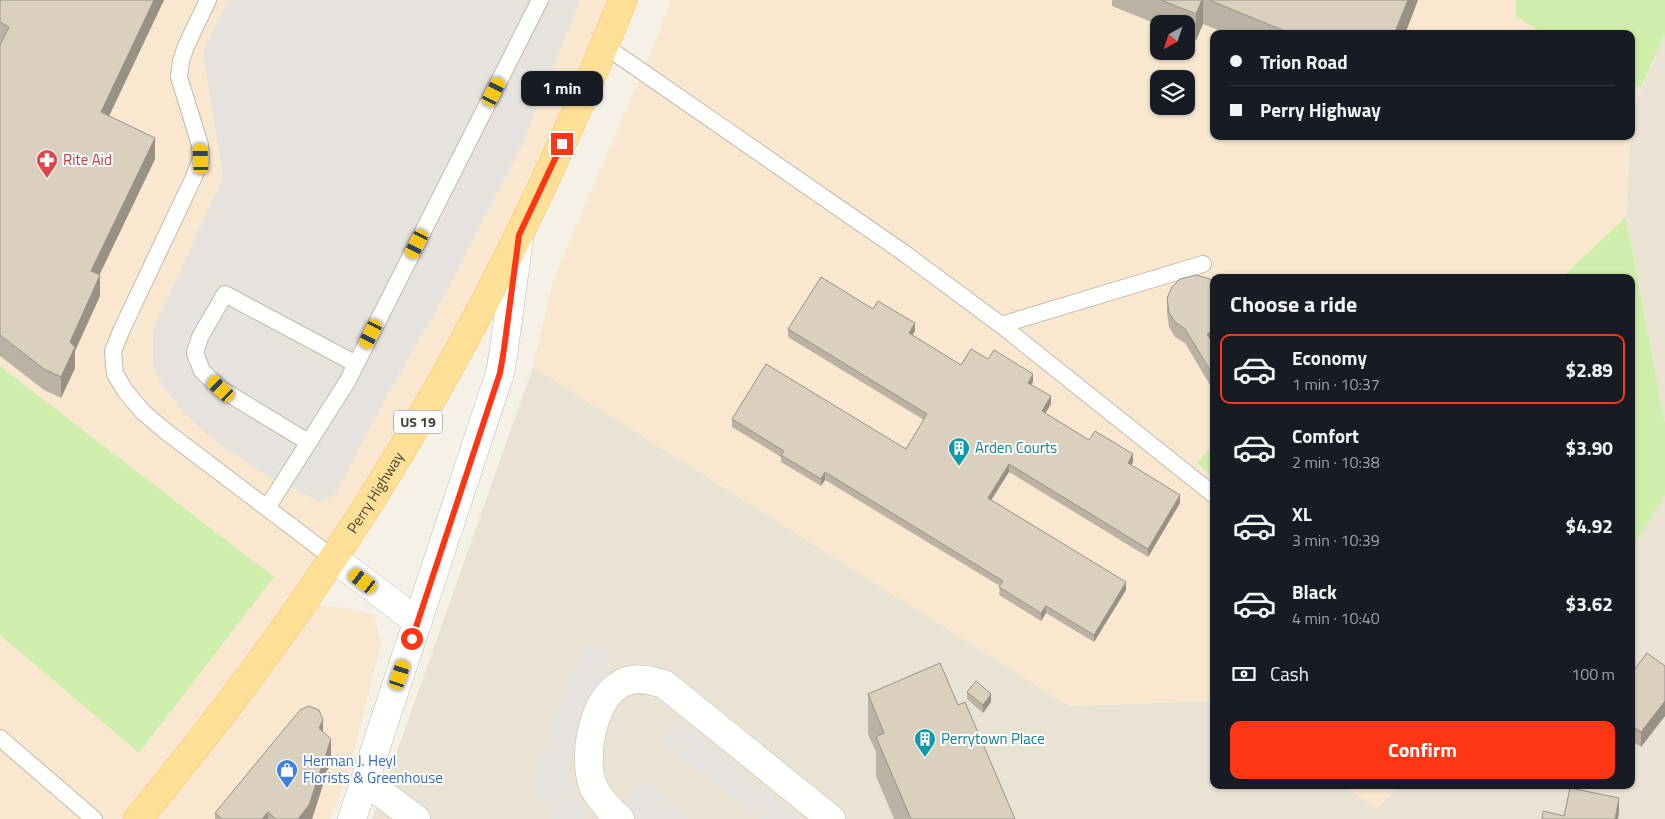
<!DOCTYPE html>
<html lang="en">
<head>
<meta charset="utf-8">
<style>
	body { margin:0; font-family:"Titillium Web",sans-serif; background:#20242c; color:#f1f3f6; height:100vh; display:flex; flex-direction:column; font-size:19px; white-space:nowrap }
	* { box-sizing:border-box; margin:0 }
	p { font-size:16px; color:#9ea1a6 }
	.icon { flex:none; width:28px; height:28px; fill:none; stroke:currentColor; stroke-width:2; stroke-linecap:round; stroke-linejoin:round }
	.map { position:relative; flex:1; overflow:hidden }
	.panel { position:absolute; left:1210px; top:274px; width:425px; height:515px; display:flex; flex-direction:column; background:#171b24; border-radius:10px; box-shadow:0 1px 4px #0004 }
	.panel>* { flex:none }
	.banner { position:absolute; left:1210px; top:30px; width:425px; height:110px; border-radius:10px; box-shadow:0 1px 4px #0004; display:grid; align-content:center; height:110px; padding:0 20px; background:#171b24 }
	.needle { width:32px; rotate:220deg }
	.tools { position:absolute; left:1150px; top:15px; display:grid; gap:10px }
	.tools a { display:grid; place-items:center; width:45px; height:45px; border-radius:10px; background:#171b24; box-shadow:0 1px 4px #0004; font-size:25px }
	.end { position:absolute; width:22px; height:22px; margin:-11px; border:6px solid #ff3614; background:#fff; box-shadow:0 0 0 2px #fff }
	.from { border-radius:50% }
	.bubble { position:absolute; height:35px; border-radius:10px; background:#171b24; box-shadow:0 1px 4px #0004; font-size:16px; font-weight:700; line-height:35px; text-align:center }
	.car { position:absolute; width:15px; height:30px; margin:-15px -8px; border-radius:6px; box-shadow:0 0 4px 1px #0007; background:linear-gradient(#f5c518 24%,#345 0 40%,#f5c518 0 76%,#345 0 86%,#f5c518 0) }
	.banner b { display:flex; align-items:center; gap:18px; height:48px; font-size:19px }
	.banner b+b { border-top:1px solid #363941 }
	.banner i { width:12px; height:12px; background:#f1f3f6 }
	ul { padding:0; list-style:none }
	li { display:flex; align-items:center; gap:15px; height:70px; margin:0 10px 8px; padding:0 10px; border:2px solid transparent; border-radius:10px }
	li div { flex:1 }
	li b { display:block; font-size:19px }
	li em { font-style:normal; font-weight:700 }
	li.on { border-color:#ff3614 }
	li>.icon { width:45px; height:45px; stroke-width:1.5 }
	h2 { padding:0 20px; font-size:22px; line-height:60px }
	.pay { display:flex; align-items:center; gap:12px; height:55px; padding:0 20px; font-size:19px }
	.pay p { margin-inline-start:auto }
	.primary-button { display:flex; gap:10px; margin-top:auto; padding:10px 20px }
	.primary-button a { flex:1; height:58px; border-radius:10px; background:#ff3614; color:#fff; font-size:20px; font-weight:700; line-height:58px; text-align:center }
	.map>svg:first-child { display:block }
	.residential { fill:#eae3d4 }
	.commercial { fill:#f9e7d0; fill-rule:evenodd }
	.green { fill:#d0eeab }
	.parking { fill:#e6e3df }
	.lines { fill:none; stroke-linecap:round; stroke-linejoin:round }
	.service-casing { stroke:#c2b9a8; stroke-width:18 }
	.minor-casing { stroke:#c2b9a8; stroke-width:29 }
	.primary-casing { stroke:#f0c25a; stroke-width:29 }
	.service { stroke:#fff; stroke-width:16 }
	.minor { stroke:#fff; stroke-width:28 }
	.primary { stroke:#ffe096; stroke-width:28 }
	.wall { fill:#bcb2a3 }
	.shaded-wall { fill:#999185 }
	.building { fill:#dbcfbe; stroke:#999185 }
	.route { stroke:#ff3614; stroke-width:6 }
	.labels { text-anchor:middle; stroke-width:4; stroke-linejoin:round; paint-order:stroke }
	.shield { fill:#fff; stroke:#807a72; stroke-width:1 }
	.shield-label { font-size:14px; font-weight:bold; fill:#494135 }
	.health-label { font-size:15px; fill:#be3a42; stroke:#fff; text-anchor:start }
	.culture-label { font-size:15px; fill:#0d838f; stroke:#fff; text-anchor:start }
	.street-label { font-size:15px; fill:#494135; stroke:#fff }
	.shop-label { font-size:15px; fill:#366cbe; stroke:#fff; text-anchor:start }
</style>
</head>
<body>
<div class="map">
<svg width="1665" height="819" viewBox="0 0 1665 819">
	<rect width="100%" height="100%" fill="#f5f1e7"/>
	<path class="residential" d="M1665 34V423L1626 217 1631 113Z
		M533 367 1069 706 1214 701V785H1343L1376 809 1400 785H1631V551L1665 495V819H372L409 718Z"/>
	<path class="commercial" d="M0 0H623L562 144 305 601 374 614 381 645 347 779 330 819H0V635L139 753 274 577 0 366Z
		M671 0H1516V17L1545 34H1214V136H1629L1626 217 1562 277 1214 278V443L1197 463 1214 479V701L1069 706 533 367 553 280 655 43ZM1159 24H1186V51H1159ZM1159 79H1186V106H1159Z
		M1631 83 1641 88 1631 113Z
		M1343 785H1400L1376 809Z"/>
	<path class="green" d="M1516 0H1665V34L1641 88 1631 83V34H1545L1516 17Z
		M1626 217 1665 423V495L1631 551V278L1562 277Z
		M0 366 274 577 139 753 0 635Z
		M1214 443V479L1197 463Z"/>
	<path class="parking" d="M228 0H580L523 142 448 289 389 392 334 496 318 501 264 474 210 437 183 411 163 386 153 365V330L223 178 203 51Z
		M588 643 611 655 567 774 582 814 588 819H553L535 791 541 758 569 678Z
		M678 721 802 819H759L662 741Z
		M644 781 690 819H613Z"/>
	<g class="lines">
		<g class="service-casing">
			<path id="service" d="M208 0 186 46 181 61 179 77 200 145 201 159 193 179 122 329 113 351 115 374 126 392 143 412 164 430 333 558
				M605 46 904 253 1001 325 1214 495
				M1001 325 1203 264
				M308 442 221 389 202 371 195 353 200 337 225 294 356 364
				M267 508 347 382 540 0
				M0 738 94 819"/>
		</g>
		<g class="minor-casing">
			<path id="minor" d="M333 558 418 622
				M365 781 416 819
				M352 819 500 373 504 349 519 238
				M620 819C610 811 596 795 592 783 583 753 593 693 627 681 639 677 652 681 664 684L831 819"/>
		</g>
		<g class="primary-casing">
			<g id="primary">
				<path id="s1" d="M138 819C196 748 252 676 304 601 434 415 539 211 623 0"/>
			</g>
		</g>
		<use href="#service" class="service"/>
		<use href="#minor" class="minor"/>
		<use href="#primary" class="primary"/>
	</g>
	<path class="wall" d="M0 0H164L109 116 155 159 100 274V296L75 351V368L61 398 44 390 0 356Z
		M1112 0H1418L1405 34H1228L1203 24 1196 40 1186 36V24H1159V25L1112 6Z
		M1210 279V385L1185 343 1175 337 1169 327 1167 313V298Z
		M873 309 915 331 912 335 961 365 988 359 1033 382 1031 385 1051 404 1045 413 1089 440 1133 462 1131 465 1180 503 1148 557 1009 472 991 500 1126 590 1094 642 1046 613 1041 621 999 595 1000 586 825 480 821 486 781 462V457L732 427V419L906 449 924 420 788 337V329Z
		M1665 666V716L1641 747 1631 740V674Z
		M967 692 991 702 983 713 967 699Z
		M868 694 958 705 1015 819H894L876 776V752L868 734Z
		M323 732 331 760 312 819H215V813Z"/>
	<path class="shaded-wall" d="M154 0H164L101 133V112Z
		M1202 0H1203V24L1196 40V14Z
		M1408 0H1418L1405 34H1394Z
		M155 138V159L91 292V271Z
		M100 275V296L75 351V368L61 398V377L70 342Z
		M915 323V331L909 340V333Z
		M1214 330V345L1207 334Z
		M1214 368V383L1210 385V370Z
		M1033 374V382L1028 390V383Z
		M1051 396V404L1042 419V411Z
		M1133 454V462L1128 471V463Z
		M1009 464V472L988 505V498Z
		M825 472V480L821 486V479Z
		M1180 495V503L1148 557V549Z
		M1126 582V590L1094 642V635Z
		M1046 606V613L1041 621V613Z
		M991 694V702L983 713V705Z
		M1665 701V716L1641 747V732Z
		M323 720V741L319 728Z
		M331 739V760L312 819H298Z
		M1619 798V813L1618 819H1615Z
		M268 812V819H262Z"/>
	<path class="building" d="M0 0H154L101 112 155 138 91 271 100 275 70 342 75 347 61 377 44 369 0 335V45L9 27 0 22Z
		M1161 0H1202L1196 14Z
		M1209 0H1408L1394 34H1292Z
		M1196 275 1210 279 1214 283V330L1207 334 1214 345V368L1210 370 1185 329 1175 322 1169 313 1167 298 1172 287 1180 279Z
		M821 277 873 309 878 301 915 323 909 333 961 365 971 349 988 359 994 350 1033 374 1028 383 1051 396 1042 411 1089 440 1095 431 1133 454 1128 463 1180 495 1148 549 1009 464 988 498 1126 582 1094 635 1046 606 1041 613 999 587 1003 581 825 472 821 479 781 455 784 451 732 419 766 364 906 449 927 414 788 329Z
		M1647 653 1665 666V701L1641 732 1631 725V674Z
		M940 663 958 705 965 702 1015 819H911L876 737 884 733 868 694Z
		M976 681 991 694 983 705 967 692Z
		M309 706 319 710 323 720 319 728 331 739 309 805 298 819H276L268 812 262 819H222L215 813 300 710Z
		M1570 788 1619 798 1615 819H1542L1543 811 1564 816Z"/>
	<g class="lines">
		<path class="route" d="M412 639 500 373 504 349 519 235 562 144"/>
	</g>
	<defs>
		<g id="pharmacy-pin" transform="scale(1.125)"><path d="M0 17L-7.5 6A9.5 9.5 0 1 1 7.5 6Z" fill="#e0444e" stroke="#fff"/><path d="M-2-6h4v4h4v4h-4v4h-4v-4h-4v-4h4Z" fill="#fff"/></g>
		<g id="building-pin" transform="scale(1.125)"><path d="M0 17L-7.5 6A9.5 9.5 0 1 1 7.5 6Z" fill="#0f9aa8" stroke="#fff"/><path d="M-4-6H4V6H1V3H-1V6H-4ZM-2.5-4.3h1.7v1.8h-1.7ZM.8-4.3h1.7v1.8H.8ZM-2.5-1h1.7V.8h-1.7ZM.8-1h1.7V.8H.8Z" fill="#fff"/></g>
		<g id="shop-pin" transform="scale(1.125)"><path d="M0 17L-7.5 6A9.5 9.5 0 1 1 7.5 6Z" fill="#3f7fe0" stroke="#fff"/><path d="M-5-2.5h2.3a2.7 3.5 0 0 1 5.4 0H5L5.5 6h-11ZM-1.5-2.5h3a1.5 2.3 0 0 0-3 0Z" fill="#fff"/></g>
	</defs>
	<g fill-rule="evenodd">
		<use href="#pharmacy-pin" x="47" y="160"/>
		<use href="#building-pin" x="959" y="448"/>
		<use href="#building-pin" x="925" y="739"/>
		<use href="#shop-pin" x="287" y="770"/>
	</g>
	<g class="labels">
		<rect class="shield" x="394" y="410.5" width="48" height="23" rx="4"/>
		<g class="shield-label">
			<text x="418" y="427">US 19</text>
		</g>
		<g class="health-label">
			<text x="63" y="165">Rite Aid</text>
		</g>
		<g class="culture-label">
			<text x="975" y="453">Arden Courts</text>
			<text x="941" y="744">Perrytown Place</text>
		</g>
		<g class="street-label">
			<text dy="5" stroke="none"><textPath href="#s1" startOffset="404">Perry Highway</textPath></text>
		</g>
		<g class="shop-label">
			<text x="303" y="766">Herman J. Heyl<tspan x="303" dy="17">Florists &amp; Greenhouse</tspan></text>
		</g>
	</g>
</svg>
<div class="tools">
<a><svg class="needle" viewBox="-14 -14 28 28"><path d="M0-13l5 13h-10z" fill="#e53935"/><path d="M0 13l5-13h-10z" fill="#9ea1a6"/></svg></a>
<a><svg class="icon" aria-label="layers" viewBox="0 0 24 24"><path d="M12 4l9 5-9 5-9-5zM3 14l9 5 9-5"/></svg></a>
</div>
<i class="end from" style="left:412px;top:639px"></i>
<i class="end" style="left:562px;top:144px"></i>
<div class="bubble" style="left:521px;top:71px;width:82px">1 min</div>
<i class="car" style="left:494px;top:92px;rotate:27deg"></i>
<i class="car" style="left:201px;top:159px;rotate:358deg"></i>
<i class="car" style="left:417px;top:244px;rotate:207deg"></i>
<i class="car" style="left:371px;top:334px;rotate:207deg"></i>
<i class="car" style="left:221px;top:389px;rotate:313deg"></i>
<i class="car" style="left:363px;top:581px;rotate:307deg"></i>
<i class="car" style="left:400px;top:675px;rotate:18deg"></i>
<div class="banner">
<b><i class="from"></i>Trion Road</b>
<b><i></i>Perry Highway</b>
</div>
<section class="panel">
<h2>Choose a ride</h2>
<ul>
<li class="on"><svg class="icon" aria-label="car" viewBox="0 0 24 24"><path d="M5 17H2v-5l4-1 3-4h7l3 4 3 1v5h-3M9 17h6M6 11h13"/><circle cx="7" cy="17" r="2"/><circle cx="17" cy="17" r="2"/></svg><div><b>Economy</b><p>1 min · 10:37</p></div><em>$2.89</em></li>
<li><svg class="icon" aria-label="car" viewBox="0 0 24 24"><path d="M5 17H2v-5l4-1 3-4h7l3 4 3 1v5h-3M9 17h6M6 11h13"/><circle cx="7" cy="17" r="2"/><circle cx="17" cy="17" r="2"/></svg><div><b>Comfort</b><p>2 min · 10:38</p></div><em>$3.90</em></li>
<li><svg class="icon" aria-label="car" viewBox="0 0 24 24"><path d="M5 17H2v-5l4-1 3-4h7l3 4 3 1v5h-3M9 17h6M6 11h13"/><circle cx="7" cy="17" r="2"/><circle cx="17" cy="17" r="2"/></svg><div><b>XL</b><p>3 min · 10:39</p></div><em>$4.92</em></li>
<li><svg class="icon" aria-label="car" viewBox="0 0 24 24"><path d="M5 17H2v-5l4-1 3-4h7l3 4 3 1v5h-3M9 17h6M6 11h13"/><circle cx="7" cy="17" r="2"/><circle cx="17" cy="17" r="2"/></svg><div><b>Black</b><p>4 min · 10:40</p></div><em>$3.62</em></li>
</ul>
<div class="pay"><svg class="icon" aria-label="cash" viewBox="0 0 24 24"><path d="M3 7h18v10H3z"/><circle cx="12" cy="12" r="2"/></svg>Cash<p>100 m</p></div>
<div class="primary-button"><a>Confirm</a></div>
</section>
</div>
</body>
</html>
